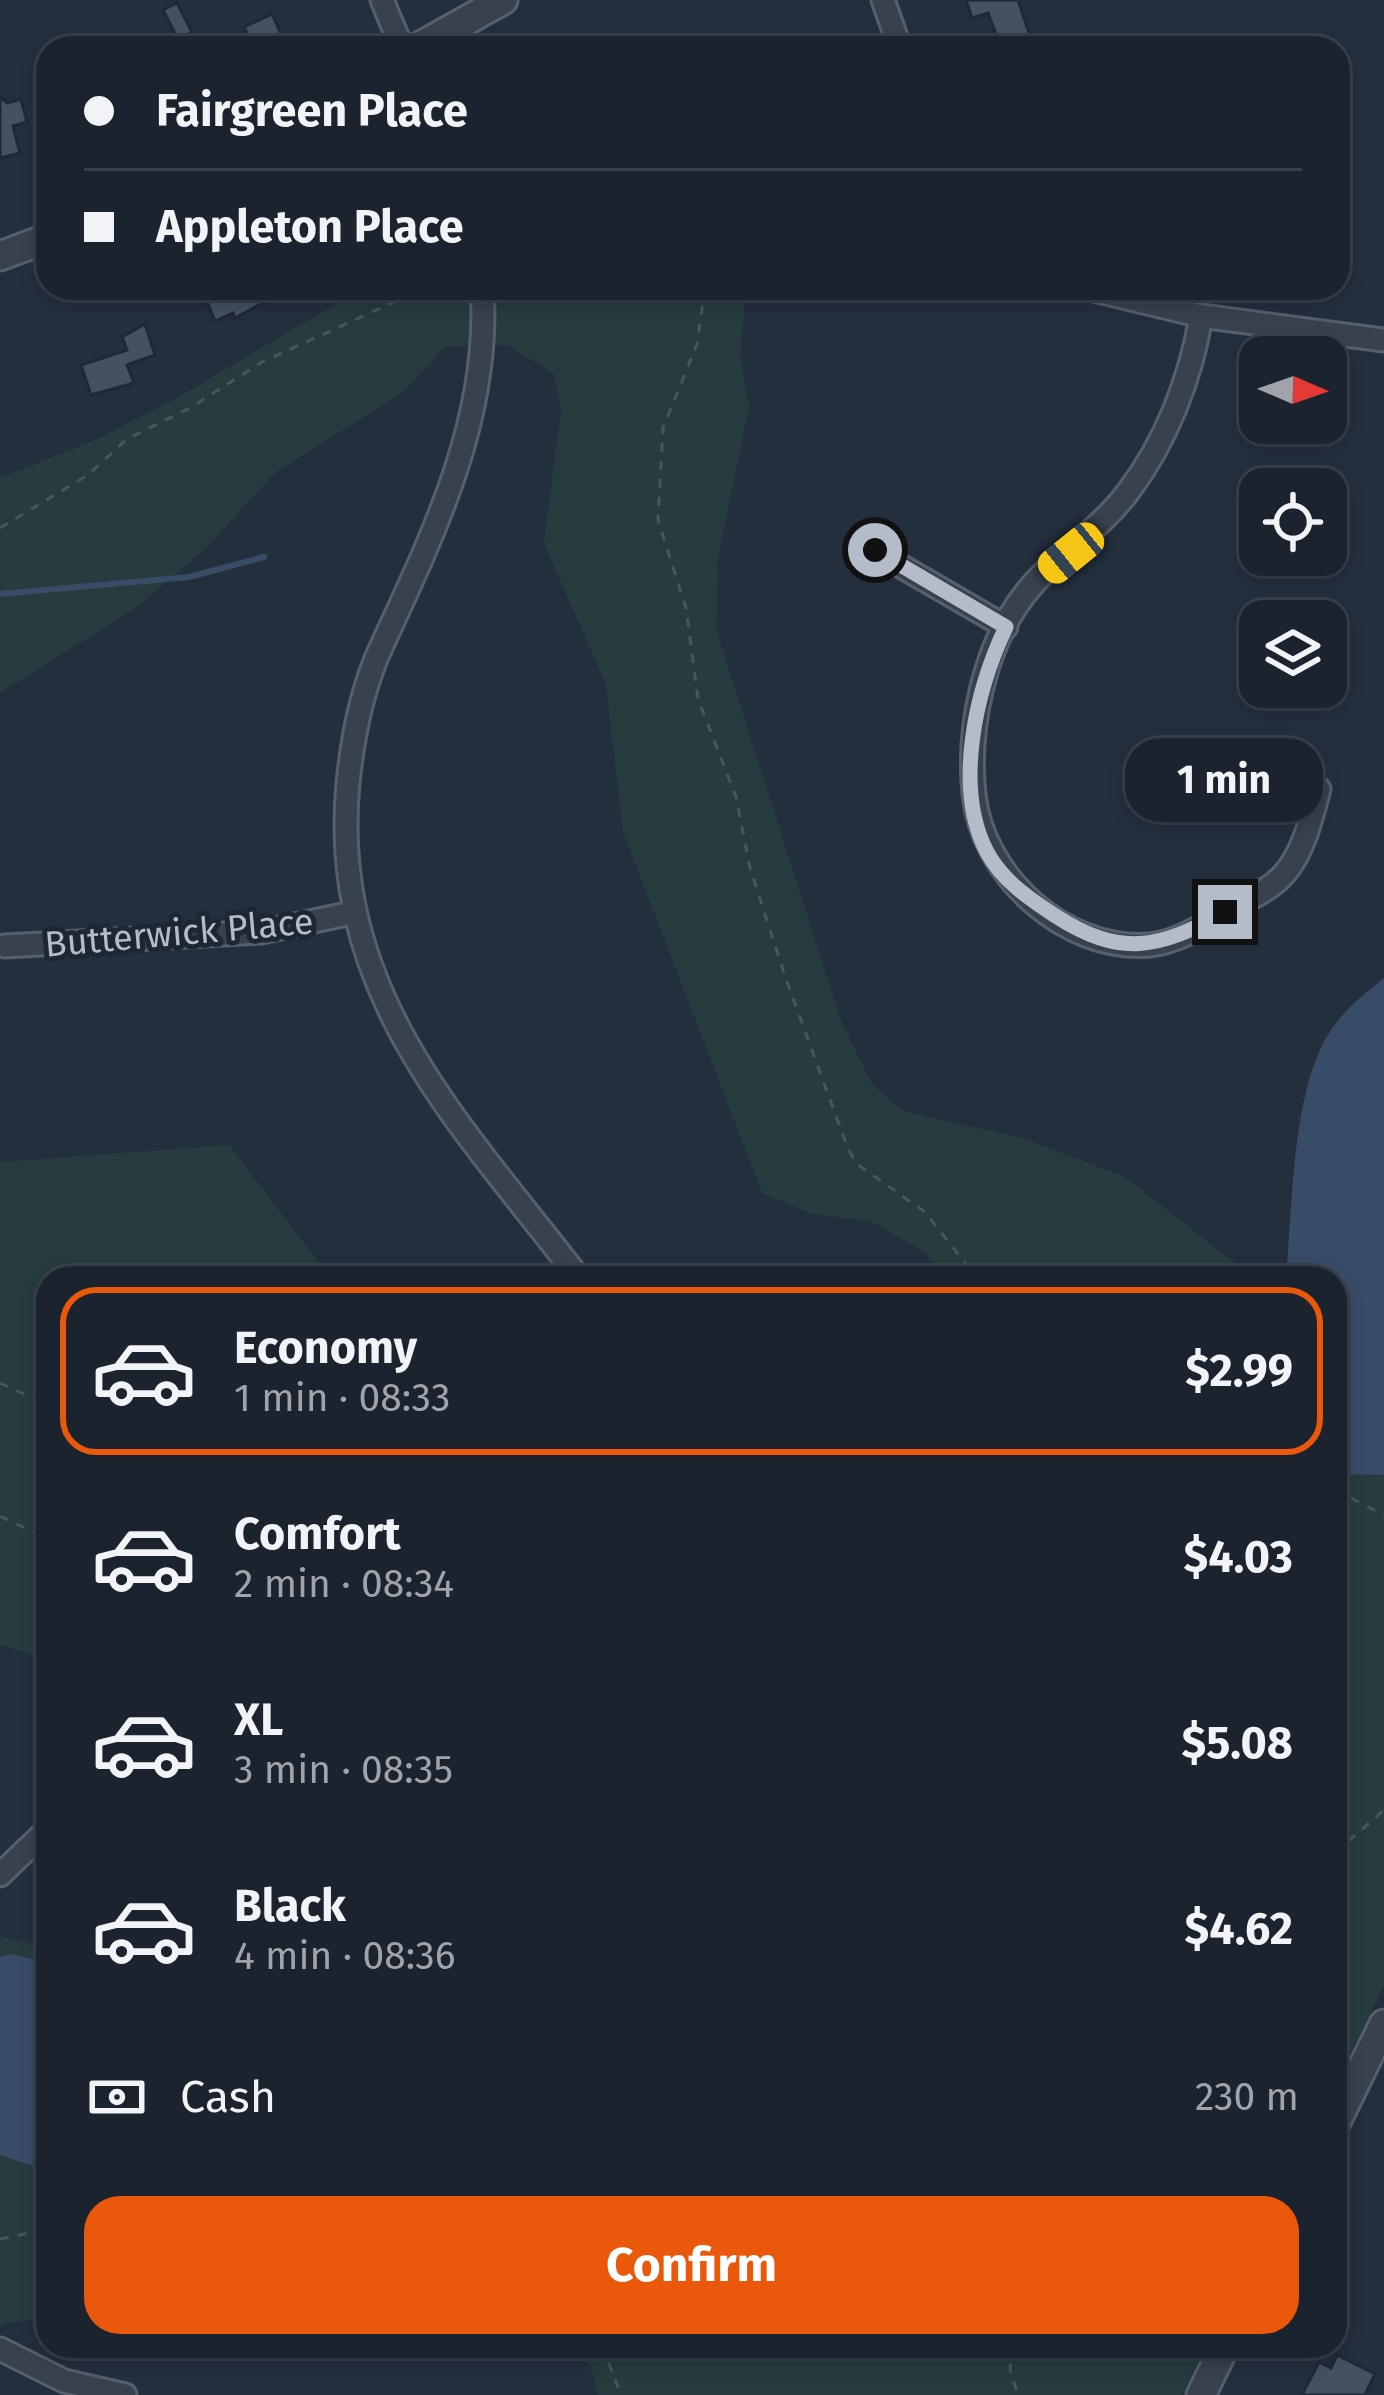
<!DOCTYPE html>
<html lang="en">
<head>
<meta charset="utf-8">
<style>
	body { margin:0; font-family:"Fira Sans",sans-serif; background:#242b36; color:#f1f3f6; height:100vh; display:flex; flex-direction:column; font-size:45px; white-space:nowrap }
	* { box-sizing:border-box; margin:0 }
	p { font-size:39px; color:#a0a4aa }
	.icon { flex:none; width:66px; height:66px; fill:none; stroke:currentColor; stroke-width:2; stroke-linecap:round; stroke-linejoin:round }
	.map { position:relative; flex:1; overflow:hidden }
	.details { position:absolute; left:36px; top:1266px; width:1311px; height:1092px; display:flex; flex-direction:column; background:#1b232e; border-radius:36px; box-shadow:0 6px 18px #0003,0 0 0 3px #39404a }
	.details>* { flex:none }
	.guide { position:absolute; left:36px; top:36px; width:1314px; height:264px; border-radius:36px; box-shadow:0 6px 18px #0003,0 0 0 3px #39404a; display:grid; align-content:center; height:264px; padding:0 48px; background:#1b232e }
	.needle { width:78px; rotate:92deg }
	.fabs { position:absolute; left:1239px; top:336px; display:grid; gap:24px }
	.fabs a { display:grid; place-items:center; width:108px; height:108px; border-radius:24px; background:#1b232e; box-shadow:0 6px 18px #0003,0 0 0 3px #39404a; font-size:60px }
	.end { position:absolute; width:54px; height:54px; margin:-27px; border:15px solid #b4bcc9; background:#111; box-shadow:0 0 0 6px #111 }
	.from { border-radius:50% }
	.bubble { position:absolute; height:84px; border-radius:36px; background:#1b232e; box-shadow:0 6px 18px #0003,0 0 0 3px #39404a; font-size:39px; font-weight:700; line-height:84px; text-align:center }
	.car { position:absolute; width:36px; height:72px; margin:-36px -18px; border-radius:15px; box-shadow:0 0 9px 3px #0007; background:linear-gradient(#f5c518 24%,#345 0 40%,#f5c518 0 76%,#345 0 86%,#f5c518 0) }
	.guide b { display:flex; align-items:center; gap:42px; height:114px; font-size:45px }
	.guide b+b { border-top:3px solid #39404a }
	.guide i { width:30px; height:30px; background:#f1f3f6 }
	ul { padding:21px 0 0; list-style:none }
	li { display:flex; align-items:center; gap:36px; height:168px; margin:0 24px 18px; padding:0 24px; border:6px solid transparent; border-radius:36px }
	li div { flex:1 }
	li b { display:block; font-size:45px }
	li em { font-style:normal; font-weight:700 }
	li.current { border-color:#ea580c }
	li>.icon { width:108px; height:108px; stroke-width:1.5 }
	.pay { display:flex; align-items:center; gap:30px; height:132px; padding:0 48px; font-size:45px }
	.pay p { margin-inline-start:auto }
	.cta { display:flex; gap:24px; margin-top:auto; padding:24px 48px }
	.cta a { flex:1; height:138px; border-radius:36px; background:#ea580c; color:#fff; font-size:48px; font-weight:700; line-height:138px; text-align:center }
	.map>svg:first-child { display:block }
	.green { fill:#263c3f }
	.water { fill:#394c67 }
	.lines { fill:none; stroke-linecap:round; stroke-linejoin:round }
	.stream { stroke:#394c67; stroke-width:6 }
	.building { fill:#455162; stroke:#1f2835; stroke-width:3 }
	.minor-casing { stroke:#565f6c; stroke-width:27 }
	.tertiary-casing { stroke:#565f6c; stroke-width:33 }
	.path { stroke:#44595c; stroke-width:3; stroke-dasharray:9 9; stroke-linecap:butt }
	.minor { stroke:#38414e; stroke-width:21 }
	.tertiary { stroke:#38414e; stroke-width:27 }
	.route { stroke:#b4bcc9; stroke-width:15 }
	.labels { text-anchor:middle; stroke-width:10; stroke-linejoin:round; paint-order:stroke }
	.street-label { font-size:36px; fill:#b4bcc9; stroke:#1d2633 }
</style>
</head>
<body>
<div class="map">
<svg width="1384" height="2395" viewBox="0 0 1384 2395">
	<rect width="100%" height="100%" fill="#242f3e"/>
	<path class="green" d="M363 288H746L740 356 749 406 718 558 716 629 840 1018 872 1084 903 1111 1023 1138 1125 1177 1254 1278H943L925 1252 870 1221 812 1214 762 1193 623 832 606 685 544 543 561 410 554 374 507 345 445 347 402 393 276 472 208 546 136 608 0 693V478L98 439 173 400Z
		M229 1145 331 1278H48V1660L0 1644V1162Z
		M1335 1346 1384 1387V1986L1335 2085Z
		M0 1936 48 1948V2316L0 2325Z
		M576 2346H1206L1181 2395H597L594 2376Z"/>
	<path class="water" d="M1384 978V1475L1335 1474V1278H1286C1293 1207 1291 1090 1331 1030 1345 1009 1364 994 1384 978Z
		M8 1954 48 1962V2171L0 2155V1957Z"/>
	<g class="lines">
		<path class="stream" d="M0 594 189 577 264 557"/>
	</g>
	<path class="building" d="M966 0H1018L1034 48H1001L988 13 972 18Z
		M177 3 192 32 178 39 163 10Z
		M272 14 281 34 274 37 277 42 254 48 244 27Z
		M0 97 7 103 21 99 27 122 13 126 20 153 0 158Z
		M221 288H291L235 318 233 313 215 321 207 302 223 294Z
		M145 324 155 355 127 365 134 383 91 395 81 365 127 350 122 337Z
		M1337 2355 1375 2374 1365 2395H1302L1319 2362 1331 2368Z"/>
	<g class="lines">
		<g class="minor-casing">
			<path id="minor" d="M382 0 402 48
				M883 0 900 48
				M482 288C491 415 435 531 383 643 362 687 353 734 348 783 328 994 461 1124 579 1278
				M1085 288 1201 316 1384 340
				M1201 316C1191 378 1166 442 1128 492 1099 531 1054 556 1025 594 984 646 967 729 974 794 982 875 1064 952 1150 945 1180 942 1206 923 1232 908 1250 898 1272 889 1285 873 1304 851 1312 816 1319 789
				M875 551 1006 627
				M5 946 261 932 352 913
				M0 1875 48 1829
				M0 2349 64 2381 125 2395"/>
		</g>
		<g class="tertiary-casing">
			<path id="tertiary" d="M417 48 503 0
				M0 256 48 238
				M1335 2124 1384 2024
				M1201 2395 1225 2346"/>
		</g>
		<path class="path" d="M705 288 697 344 663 428 658 520 686 608 698 699 736 797 750 868 786 979 848 1149 857 1164 925 1212 977 1278
			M0 528 88 475 127 439 190 408 262 362 425 288
			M0 1383 48 1405
			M1335 1490 1384 1515
			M0 1516 48 1539
			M1335 1853 1384 1810
			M0 2239 48 2229
			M602 2346 621 2395
			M1012 2346 1010 2370 1018 2395"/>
		<use href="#minor" class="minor"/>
		<use href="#tertiary" class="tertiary"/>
	</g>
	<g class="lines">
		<path class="route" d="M875 550 1006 627C976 690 953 787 987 852 1002 880 1028 898 1054 915 1120 958 1159 949 1225 912"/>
	</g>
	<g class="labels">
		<g class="street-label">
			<text transform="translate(179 932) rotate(-5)" y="13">Butterwick Place</text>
		</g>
	</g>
</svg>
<div class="fabs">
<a><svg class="needle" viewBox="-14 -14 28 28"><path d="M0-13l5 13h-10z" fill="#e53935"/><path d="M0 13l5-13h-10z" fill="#a0a4aa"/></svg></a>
<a><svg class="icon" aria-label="locate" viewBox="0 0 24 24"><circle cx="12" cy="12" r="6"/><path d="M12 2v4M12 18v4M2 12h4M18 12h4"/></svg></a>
<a><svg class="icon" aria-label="layers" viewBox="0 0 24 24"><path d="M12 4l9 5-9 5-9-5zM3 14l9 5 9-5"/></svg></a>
</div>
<i class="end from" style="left:875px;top:550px"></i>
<i class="end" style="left:1225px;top:912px"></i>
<div class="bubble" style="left:1125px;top:738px;width:198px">1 min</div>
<i class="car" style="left:1071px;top:553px;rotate:231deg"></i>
<div class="guide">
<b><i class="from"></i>Fairgreen Place</b>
<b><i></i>Appleton Place</b>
</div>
<section class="details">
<ul>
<li class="current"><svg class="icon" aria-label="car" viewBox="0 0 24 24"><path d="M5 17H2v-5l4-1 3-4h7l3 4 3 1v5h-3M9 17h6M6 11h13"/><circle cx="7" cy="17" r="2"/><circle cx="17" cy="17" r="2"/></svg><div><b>Economy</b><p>1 min · 08:33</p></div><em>$2.99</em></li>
<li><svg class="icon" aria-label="car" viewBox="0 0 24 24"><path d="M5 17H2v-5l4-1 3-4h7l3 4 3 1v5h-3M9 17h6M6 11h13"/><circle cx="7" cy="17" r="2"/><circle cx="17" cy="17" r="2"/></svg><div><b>Comfort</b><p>2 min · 08:34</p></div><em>$4.03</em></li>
<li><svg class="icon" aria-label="car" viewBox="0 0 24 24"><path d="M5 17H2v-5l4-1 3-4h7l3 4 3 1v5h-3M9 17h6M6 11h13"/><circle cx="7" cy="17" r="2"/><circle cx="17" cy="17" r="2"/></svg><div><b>XL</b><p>3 min · 08:35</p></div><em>$5.08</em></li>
<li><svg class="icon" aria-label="car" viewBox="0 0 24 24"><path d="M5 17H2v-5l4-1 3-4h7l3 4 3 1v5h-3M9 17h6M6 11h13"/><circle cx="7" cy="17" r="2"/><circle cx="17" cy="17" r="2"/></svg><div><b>Black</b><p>4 min · 08:36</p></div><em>$4.62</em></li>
</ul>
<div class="pay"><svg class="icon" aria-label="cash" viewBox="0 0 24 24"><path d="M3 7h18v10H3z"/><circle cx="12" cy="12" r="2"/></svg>Cash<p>230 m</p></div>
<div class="cta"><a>Confirm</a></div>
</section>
</div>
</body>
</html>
